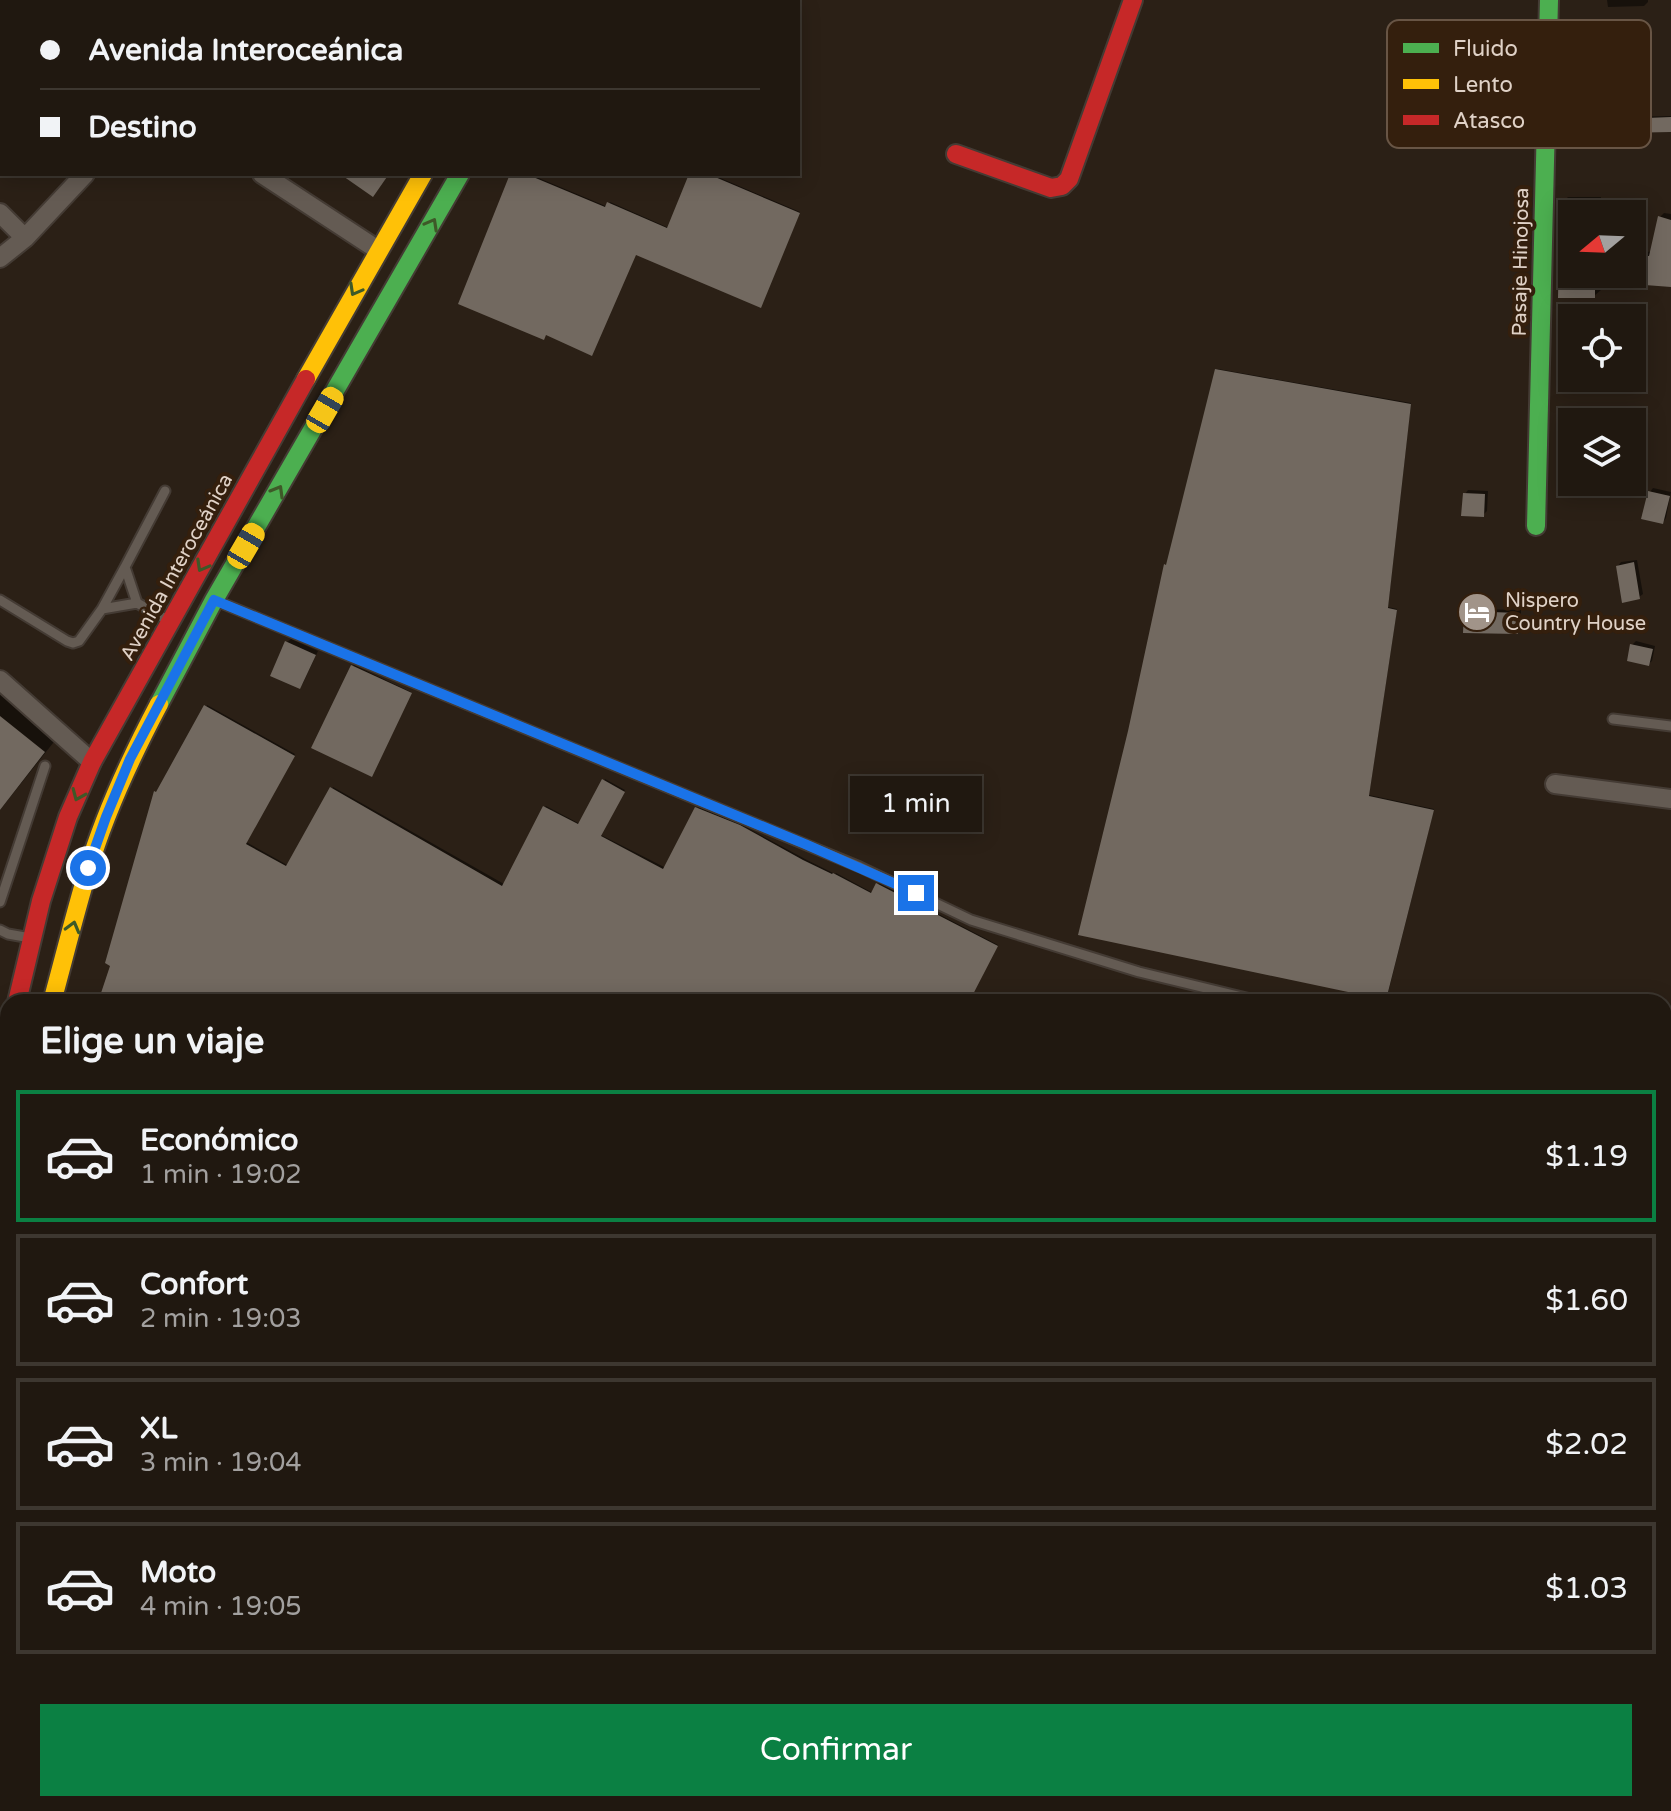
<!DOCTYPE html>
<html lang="es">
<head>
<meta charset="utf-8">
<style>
	body { margin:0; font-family:"Varela Round",sans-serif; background:#282119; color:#f1f3f6; height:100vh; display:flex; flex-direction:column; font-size:30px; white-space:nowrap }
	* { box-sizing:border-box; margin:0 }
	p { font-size:26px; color:#a2a09f }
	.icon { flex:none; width:44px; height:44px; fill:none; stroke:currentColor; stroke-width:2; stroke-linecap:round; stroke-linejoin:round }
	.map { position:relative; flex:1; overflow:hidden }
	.side { position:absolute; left:0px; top:994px; width:1672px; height:818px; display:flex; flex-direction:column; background:#201810; border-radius:24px 24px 0 0; box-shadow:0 4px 20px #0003,0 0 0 2px #3d3730 }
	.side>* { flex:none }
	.banner { position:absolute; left:0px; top:0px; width:800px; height:176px; box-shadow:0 4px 20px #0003,0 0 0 2px #3d3730; display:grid; align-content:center; height:176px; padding:0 40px; background:#201810 }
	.needle { width:52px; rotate:251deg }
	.tools { position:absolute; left:1558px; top:200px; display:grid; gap:16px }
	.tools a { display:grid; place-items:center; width:88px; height:88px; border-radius:0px; background:#201810; box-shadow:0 4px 20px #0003,0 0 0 2px #3d3730; font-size:40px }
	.end { position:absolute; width:36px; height:36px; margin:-18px; border:10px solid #1a73e8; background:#fff; box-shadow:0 0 0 4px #fff }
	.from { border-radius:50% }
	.bubble { position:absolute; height:56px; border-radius:0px; background:#201810; box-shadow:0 4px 20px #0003,0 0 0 2px #3d3730; font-size:26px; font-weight:600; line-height:56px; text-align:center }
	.car { position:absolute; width:24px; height:48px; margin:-24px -12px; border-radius:10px; box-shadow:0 0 6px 2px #0007; background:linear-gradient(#f5c518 24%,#345 0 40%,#f5c518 0 76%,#345 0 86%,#f5c518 0) }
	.banner b { display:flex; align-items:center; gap:28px; height:76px; font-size:30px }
	.banner b+b { border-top:2px solid #3d3730 }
	.banner i { width:20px; height:20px; background:#f1f3f6 }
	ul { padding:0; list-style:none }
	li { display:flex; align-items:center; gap:24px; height:132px; margin:0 16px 12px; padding:0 24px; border:4px solid #3d3730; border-radius:0px }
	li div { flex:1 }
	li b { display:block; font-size:30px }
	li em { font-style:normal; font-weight:600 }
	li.current { border-color:#0b8043 }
	li>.icon { width:72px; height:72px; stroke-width:1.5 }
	h2 { padding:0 40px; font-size:36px; line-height:96px }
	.button { display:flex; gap:16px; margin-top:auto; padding:16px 40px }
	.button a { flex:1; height:92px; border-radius:0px; background:#0b8043; color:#fff; font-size:32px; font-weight:600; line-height:92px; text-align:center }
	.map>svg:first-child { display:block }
	.shadow { fill:#0007 }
	.building { fill:#726960 }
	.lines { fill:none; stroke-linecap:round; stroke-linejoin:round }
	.lane-casing { stroke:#443b34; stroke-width:13 }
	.street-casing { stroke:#443b34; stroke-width:22 }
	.fast-casing { stroke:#443b34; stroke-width:22 }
	.slow-casing { stroke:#443b34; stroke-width:22 }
	.jam-casing { stroke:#443b34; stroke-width:22 }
	.lane { stroke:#645b53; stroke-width:9 }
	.street { stroke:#645b53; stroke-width:18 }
	.fast { stroke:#4caf50; stroke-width:18 }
	.slow { stroke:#ffc107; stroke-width:18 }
	.jam { stroke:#c62828; stroke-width:18 }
	.oneway { stroke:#3e5928 }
	.route { stroke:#1a73e8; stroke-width:10 }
	.labels { text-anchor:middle; stroke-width:8; stroke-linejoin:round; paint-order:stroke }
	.street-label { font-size:20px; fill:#e0d2c7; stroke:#341f0d }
	.poi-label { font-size:20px; fill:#e0d2c7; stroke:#341f0d; text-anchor:start }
	.key { fill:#341f0d; stroke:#685545; stroke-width:2 }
	.key-label { font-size:22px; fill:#e0d2c7 }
</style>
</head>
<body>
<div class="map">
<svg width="1671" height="1811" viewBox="0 0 1671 1811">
	<rect width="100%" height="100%" fill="#2b2016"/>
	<path class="shadow" d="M130 0H160L159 2H128Z
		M355 0H411L414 2H353Z
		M1607 0H1648V2L1644 6 1608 7Z
		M1568 114H1623V117L1671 116V130L1624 131 1620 136H1590V140L1587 143 1565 118Z
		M513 174H529L608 207 610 202 669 228 691 174H711L800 212 762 304Z
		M1568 197H1601V214H1572V274H1601V290L1594 296H1560L1562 203Z
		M1664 213 1671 214V285L1624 281 1625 274H1632V251L1652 252 1660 217Z
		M1218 369 1411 403 1388 607 1397 609 1369 795 1434 809 1387 997 1217 370Z
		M1653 488 1671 492 1666 518 1663 522 1650 492Z
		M1468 490 1488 491 1487 511 1483 515 1465 494Z
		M1637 560 1643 594 1639 597 1618 566 1621 562Z
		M1470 609 1521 610V629L1517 632 1466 612Z
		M291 639 318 651 303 683 300 687 287 642Z
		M1636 641 1655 646 1652 661 1648 664 1632 645Z
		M354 665 411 692 372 773 353 666Z
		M0 693 57 738 0 810Z
		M207 705 295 754 246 842 289 866 333 787 504 884 545 807 546 806 580 824 605 779 625 790 601 835 666 868 698 807 742 825 805 859 835 874 836 873 873 893 879 883 998 945 968 1002H100Z
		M1664 1039 1671 1040V1137L1664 1136Z
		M8 1362V1526L0 1522V1382Z
		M598 1804H674L670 1811H614Z
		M867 1804H892L909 1811H864Z"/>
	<path class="building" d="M1563 117H1621V119L1671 117V132L1621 133V138H1587V145H1563Z
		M340 174H389L373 197Z
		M510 174H526L605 207 607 202 667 228 689 174H708L800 213 761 308 636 255 592 356 546 335 544 340 458 304Z
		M1560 202H1572V274H1595V298H1558Z
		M1658 216 1671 220V287L1632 284V255L1649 256Z
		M1215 369 1411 404 1388 608 1397 610 1369 796 1434 810 1386 1000 1078 935 1128 731 1164 564 1166 565Z
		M1648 491 1670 496 1663 524 1641 519Z
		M1463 493 1485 494 1484 517 1461 516Z
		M1634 562 1640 599 1622 603 1616 566Z
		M1464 611 1519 613 1518 634 1463 633Z
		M285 641 316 655 300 689 270 676Z
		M1630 644 1653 649 1649 666 1627 661Z
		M351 665 412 693 372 777 311 748Z
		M204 705 295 756 246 844 286 866 330 787 502 886 543 806 578 824 602 779 625 792 601 836 663 869 695 807 740 825 803 860 832 874 833 873 871 893 876 883 998 946 969 1002H98L110 966 105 963 154 791 156 792Z
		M0 716 45 752 0 810Z"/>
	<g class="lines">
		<g class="lane-casing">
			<path id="lane" d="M0 600 67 641 73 643 79 641 102 609 137 603 164 618
				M219 602 860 867 971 920 1139 972 1263 1002
				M137 603 125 567 165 491
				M102 609 125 567
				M1613 719 1671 726
				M0 902 45 766
				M0 930 8 934 25 937
				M0 1537 8 1541
				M544 1804 559 1811"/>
		</g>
		<g class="street-casing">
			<path id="street" d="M473 0 476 2
				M0 2 2 4
				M262 174 378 250
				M0 213 25 238
				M0 258 25 238 85 174
				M0 680 92 762
				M1555 784 1671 799
				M1664 1686H1671
				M1610 1811V1804"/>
		</g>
		<g class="fast-casing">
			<path id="fast" d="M557 2 559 0
				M1536 526 1549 0
				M159 704 214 600 460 174"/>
		</g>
		<g class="slow-casing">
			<path id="slow" d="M306 379 423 174
				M52 1002C64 958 75 913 88 870 105 812 131 757 159 704
				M0 1073 8 1041
				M0 1194 8 1165"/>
		</g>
		<g class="jam-casing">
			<path id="jam" d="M523 2 524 0
				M956 154 1051 188 1062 186 1069 179 1133 0
				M17 1002 41 901 68 817 92 762 306 379"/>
		</g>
		<use href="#lane" class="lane"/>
		<use href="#street" class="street"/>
		<use href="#fast" class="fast"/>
		<use href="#slow" class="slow"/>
		<use href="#jam" class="jam"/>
	</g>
	<defs><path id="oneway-chevron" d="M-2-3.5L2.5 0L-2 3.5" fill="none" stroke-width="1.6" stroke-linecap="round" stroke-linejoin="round" transform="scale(2)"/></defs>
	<g class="oneway">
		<use href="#oneway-chevron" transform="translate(432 224) rotate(-61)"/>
		<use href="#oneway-chevron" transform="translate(355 290) rotate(119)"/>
		<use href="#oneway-chevron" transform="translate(278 491) rotate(-60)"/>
		<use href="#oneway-chevron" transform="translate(202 566) rotate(119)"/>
		<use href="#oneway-chevron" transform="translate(78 795) rotate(113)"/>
		<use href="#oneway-chevron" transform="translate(73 927) rotate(-75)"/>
	</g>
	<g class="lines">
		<path class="route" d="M88 868 106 817 130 759 214 600 805 844 916 893"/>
	</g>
	<defs>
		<g id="hotel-disc" transform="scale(2)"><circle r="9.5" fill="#a19489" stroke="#341f0d"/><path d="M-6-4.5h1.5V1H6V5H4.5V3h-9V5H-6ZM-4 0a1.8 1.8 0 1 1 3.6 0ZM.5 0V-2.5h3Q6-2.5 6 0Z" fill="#fff"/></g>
	</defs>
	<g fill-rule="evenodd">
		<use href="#hotel-disc" x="1477" y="612"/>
	</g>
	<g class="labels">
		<g class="street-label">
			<text transform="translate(1520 262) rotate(-89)" y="7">Pasaje Hinojosa</text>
			<text transform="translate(176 567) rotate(-61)" y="7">Avenida Interoceánica</text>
		</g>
		<g class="poi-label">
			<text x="1505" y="607">Nispero<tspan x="1505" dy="23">Country House</tspan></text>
		</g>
	</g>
	<rect x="1387" y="20" width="264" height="128" rx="12" class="key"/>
	<rect x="1403" y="43" width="36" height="10" fill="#4caf50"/>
	<rect x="1403" y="79" width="36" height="10" fill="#ffc107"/>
	<rect x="1403" y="115" width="36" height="10" fill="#c62828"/>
	<g class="key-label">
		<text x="1453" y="56">Fluido</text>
		<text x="1453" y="92">Lento</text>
		<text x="1453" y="128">Atasco</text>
	</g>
</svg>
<div class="tools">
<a><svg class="needle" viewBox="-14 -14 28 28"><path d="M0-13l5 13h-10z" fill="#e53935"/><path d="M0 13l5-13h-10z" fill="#a2a09f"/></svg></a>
<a><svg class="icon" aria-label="locate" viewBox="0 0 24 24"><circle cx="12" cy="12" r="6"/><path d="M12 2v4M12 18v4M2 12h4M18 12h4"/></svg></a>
<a><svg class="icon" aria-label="layers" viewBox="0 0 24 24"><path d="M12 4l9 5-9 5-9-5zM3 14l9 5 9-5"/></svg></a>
</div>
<i class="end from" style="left:88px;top:868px"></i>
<i class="end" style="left:916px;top:893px"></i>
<div class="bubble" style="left:850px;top:776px;width:132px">1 min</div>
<i class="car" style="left:325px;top:410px;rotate:30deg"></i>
<i class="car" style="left:246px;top:546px;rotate:30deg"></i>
<div class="banner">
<b><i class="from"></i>Avenida Interoceánica</b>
<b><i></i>Destino</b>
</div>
<section class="side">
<h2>Elige un viaje</h2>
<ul>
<li class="current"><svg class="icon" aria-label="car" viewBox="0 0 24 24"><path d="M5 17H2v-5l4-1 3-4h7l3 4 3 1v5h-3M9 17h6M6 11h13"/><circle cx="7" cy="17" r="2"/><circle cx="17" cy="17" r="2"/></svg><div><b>Económico</b><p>1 min · 19:02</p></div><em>$1.19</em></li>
<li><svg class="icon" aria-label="car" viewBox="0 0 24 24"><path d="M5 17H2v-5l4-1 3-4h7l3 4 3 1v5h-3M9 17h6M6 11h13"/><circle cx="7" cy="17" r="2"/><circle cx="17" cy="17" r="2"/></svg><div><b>Confort</b><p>2 min · 19:03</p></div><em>$1.60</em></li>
<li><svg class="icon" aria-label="car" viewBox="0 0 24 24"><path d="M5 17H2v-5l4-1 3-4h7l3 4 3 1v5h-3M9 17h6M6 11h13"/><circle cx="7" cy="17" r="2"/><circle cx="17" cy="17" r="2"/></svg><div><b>XL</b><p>3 min · 19:04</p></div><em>$2.02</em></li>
<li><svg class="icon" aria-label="car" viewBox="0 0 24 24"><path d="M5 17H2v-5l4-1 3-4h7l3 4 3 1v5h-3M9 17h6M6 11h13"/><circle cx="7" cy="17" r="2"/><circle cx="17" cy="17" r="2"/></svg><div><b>Moto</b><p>4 min · 19:05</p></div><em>$1.03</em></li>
</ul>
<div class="button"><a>Confirmar</a></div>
</section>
</div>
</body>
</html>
